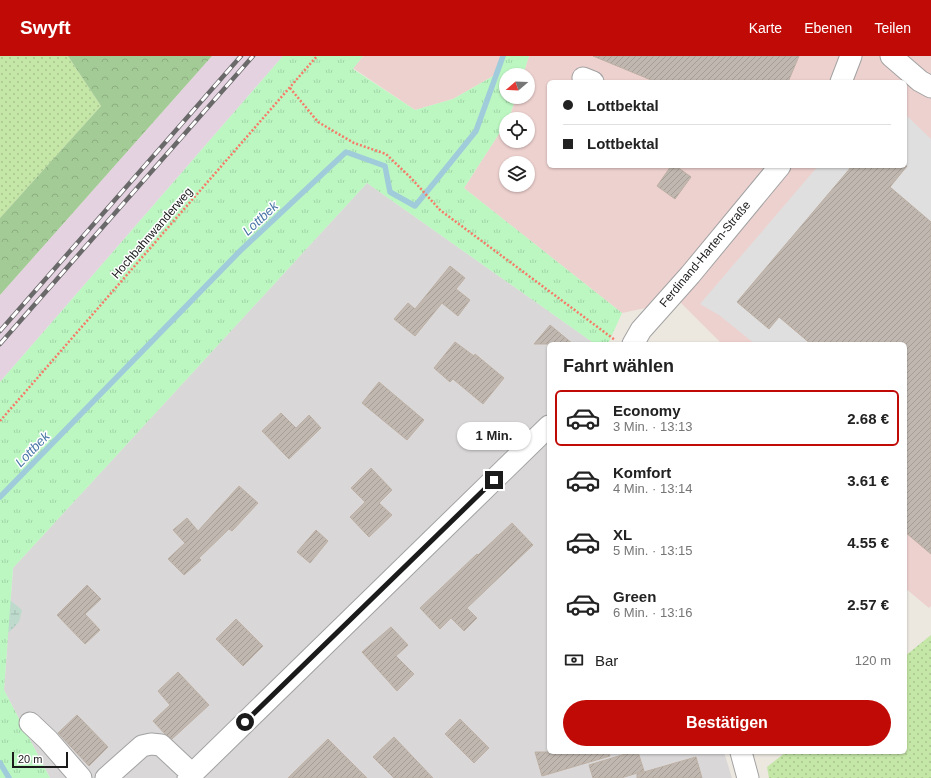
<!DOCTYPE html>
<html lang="de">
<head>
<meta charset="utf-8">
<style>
	body { margin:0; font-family:Arial,sans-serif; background:#f6f6f6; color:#222; height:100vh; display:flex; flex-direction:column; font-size:15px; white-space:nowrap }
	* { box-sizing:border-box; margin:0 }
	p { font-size:13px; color:#767676 }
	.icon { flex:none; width:22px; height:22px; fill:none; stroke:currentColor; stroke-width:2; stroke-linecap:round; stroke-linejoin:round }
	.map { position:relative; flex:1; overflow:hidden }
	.panel { position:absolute; left:547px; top:286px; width:360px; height:412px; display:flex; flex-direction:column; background:#fff; border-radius:6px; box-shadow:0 1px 3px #0004 }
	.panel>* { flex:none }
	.guide { position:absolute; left:547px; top:24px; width:360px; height:88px; border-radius:6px; box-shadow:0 1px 3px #0004; display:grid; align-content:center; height:88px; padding:0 16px; background:#fff }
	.needle { width:26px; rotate:251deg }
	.buttons { position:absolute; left:499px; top:12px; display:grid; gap:8px }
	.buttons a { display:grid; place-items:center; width:36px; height:36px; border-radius:50%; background:#fff; box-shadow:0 1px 3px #0004; font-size:20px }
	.scale { position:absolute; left:12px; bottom:10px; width:56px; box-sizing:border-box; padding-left:4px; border:2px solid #1b1b1b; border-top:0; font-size:11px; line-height:14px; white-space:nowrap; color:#1b1b1b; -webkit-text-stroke:3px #fff; paint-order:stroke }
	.end { position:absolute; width:18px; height:18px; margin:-9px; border:5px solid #1b1b1b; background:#fff; box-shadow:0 0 0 2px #fff }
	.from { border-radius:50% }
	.bubble { position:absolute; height:28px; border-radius:14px; background:#fff; box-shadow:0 1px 3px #0004; font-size:13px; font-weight:800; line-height:28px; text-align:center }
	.guide b { display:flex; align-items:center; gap:14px; height:38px; font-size:15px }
	.guide b+b { border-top:1px solid #e0e0e0 }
	.guide i { width:10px; height:10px; background:#222 }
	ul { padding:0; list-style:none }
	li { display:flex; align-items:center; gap:12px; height:56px; margin:0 8px 6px; padding:0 8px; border:2px solid transparent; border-radius:6px }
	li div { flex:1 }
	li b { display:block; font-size:15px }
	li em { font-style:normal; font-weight:800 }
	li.current { border-color:#c00a05 }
	li>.icon { width:36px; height:36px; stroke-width:1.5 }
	h2 { padding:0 16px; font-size:18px; line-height:48px }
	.pay { display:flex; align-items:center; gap:10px; height:44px; padding:0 16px; font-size:15px }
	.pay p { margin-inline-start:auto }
	.primary-button { display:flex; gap:8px; margin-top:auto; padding:8px 16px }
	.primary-button a { flex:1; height:46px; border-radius:24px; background:#c00a05; color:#fff; font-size:16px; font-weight:800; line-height:46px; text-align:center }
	header { display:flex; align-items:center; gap:24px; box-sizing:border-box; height:56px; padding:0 20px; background:#c00a05; color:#fff }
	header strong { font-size:19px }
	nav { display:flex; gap:22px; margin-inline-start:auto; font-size:14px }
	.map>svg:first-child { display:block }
	.residential { fill:#d9d7d7 }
	.commercial { fill:#edd1cf; fill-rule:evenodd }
	.railway { fill:#e5d2e1 }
	.grass { fill:url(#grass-dots) }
	.forest { fill:url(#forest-crowns) }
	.wetland { fill:url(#wetland-marsh) }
	.park { fill:url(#park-tufts) }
	.parking { fill:#dfdfdf }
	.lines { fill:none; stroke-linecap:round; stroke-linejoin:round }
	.stream { stroke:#a0cbda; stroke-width:5.5 }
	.building { fill:url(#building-hatch); stroke:#bdafa3 }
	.minor-casing { stroke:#a2a2a2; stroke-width:23 }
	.path { stroke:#f67a67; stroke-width:2.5; stroke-dasharray:2 2; stroke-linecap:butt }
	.minor { stroke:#fff; stroke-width:21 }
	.rail-casing { stroke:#696969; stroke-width:4.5 }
	.rail { stroke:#fff; stroke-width:3; stroke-dasharray:9; stroke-linecap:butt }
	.route { stroke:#1b1b1b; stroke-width:5 }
	.labels { text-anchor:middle; stroke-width:3; stroke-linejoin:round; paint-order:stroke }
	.street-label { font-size:12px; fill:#1b1b1b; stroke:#fff }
	.water-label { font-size:13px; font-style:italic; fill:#4a76a7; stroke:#fff }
</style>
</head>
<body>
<header>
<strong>Swyft</strong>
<nav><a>Karte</a><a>Ebenen</a><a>Teilen</a></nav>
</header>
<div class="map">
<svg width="931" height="722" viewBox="0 0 931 722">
	<defs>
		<pattern id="grass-dots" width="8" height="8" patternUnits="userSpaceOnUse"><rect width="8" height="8" fill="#c4e6a6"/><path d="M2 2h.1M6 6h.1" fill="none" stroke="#a8c58e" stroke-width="1.8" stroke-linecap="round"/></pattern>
		<pattern id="forest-crowns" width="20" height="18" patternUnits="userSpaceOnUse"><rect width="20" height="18" fill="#a3cb95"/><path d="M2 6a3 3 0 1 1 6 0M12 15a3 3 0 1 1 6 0" fill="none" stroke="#8cae80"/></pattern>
		<pattern id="wetland-marsh" width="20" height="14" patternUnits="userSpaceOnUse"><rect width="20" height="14" fill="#bddacd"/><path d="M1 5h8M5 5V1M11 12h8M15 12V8" fill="none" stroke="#a2baaf"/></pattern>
		<pattern id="park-tufts" width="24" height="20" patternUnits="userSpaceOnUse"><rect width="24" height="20" fill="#bcf7c2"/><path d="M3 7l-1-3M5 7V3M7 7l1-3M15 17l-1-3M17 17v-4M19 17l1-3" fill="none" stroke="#a1d3a6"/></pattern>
		<pattern id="building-hatch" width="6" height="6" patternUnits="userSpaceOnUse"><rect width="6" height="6" fill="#c0b8b0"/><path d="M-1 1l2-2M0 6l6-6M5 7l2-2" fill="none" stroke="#a49e97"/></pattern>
	</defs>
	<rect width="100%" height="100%" fill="#ece8e0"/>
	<path class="residential" d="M367 127 595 288H549V696H724L732 722H50L4 634 13 512Z"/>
	<path class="commercial" d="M363 0H502L495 19 453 43 415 54 353 12Z
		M529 0H931V550L929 552 905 532V288H722L679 245 622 257 464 132 506 67V85H528V63H509L516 41H528V19H523ZM549 26H905V110H549ZM506 107H528V129H506Z"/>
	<path class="railway" d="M212 0H283L0 326V239Z"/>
	<path class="grass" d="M0 0H68L101 50 0 162Z
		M931 579V722H769L767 711 786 696H905V600Z"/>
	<path class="forest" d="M68 0H212L0 239V162L101 50Z"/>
	<path class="wetland" d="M0 536 22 554 19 566 8 577 1 590H0Z"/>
	<path class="park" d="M283 0H363L353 13 415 54 453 43 495 19 502 0H529L523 19H506V41H516L509 62 506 63V67L464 132 622 257 608 288H595L367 127 13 512 4 634 50 722H0V326Z"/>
	<path class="parking" d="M907 60 931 83V166L884 138 902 116 905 110V62Z
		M818 110H852L785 254 789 270 811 288H755L719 259 700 248Z"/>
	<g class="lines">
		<path class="stream" d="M0 441 240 195 346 96 385 110 390 136 415 150 434 127 476 75 503 0
			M0 707 9 722"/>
	</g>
	<path class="building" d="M593 0H799L788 26H656Z
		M671 110H676L691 121 675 143 657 130Z
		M852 110H907L890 131 931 166V498L905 476V288H811L779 261 769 273 737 246Z
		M450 210 465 222 456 233 470 244 458 260 442 247 415 280 394 263 408 247 415 253Z
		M550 269 573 288H534Z
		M455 286 474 300 475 298 504 322 483 348 453 323 450 326 434 312Z
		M379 326 424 364 407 384 362 347Z
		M281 357 296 372 309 359 321 372 289 403 262 375Z
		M371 412 392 434 379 447 392 459 369 481 350 461 365 446 351 432Z
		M239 430 258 447 232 475 229 473 199 502 201 504 184 519 168 503 185 487 173 474 187 462 198 475Z
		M512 467 533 489 467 552 477 562 464 575 451 562 440 573 420 552 477 498 478 499Z
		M316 474 328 485 310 507 297 496Z
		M87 529 101 543 85 558 100 574 85 588 57 559Z
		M236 563 263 590 243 610 216 583Z
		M391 571 408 589 396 600 414 618 397 635 362 596Z
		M178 616 209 649 172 683 166 679 153 665 170 649 158 635Z
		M77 659 108 691 89 710 58 677Z
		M460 663 489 692 474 707 445 678Z
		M394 681 433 722H394L373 701Z
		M328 683 367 722H288Z
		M535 696H609L610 700 542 720Z
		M632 696H638L644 715 621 722H593L589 709Z
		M696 701 702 722H637V718Z"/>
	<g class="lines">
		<g class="minor-casing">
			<path id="minor" d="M891 0 920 25 931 31
				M583 22 593 26
				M841 26 851 0
				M633 288 641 274 690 219 780 110
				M30 667 48 684 81 722
				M741 696 748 722
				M106 722 142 690 151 688 161 689 192 718
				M188 722 549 370"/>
		</g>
		<path class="path" d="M290 32 318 66 354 87 386 98 411 122 440 154 615 284
			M0 365 317 0"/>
		<use href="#minor" class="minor"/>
		<g class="rail-casing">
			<path id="rail" d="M0 275 241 0
				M0 288 253 0"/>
		</g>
		<use href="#rail" class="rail"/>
	</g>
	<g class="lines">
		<path class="route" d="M245 666 494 424"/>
	</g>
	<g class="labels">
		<g class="street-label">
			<text transform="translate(152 177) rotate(-49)" y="4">Hochbahnwanderweg</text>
			<text transform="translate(705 198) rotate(-50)" y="4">Ferdinand-Harten-Straße</text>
		</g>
		<g class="water-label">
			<text transform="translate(260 162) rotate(-43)" y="5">Lottbek</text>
			<text transform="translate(32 393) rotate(-46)" y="5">Lottbek</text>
		</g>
	</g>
</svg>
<div class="buttons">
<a><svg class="needle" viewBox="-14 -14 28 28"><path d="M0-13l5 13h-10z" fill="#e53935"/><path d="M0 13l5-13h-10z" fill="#767676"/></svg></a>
<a><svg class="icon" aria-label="locate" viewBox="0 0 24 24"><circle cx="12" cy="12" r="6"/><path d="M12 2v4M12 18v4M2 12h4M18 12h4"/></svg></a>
<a><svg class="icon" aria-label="layers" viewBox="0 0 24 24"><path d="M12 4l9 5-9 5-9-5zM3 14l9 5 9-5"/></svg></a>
</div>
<div class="scale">20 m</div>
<i class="end from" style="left:245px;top:666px"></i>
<i class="end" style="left:494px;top:424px"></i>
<div class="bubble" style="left:457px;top:366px;width:74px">1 Min.</div>
<div class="guide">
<b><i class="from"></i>Lottbektal</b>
<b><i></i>Lottbektal</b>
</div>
<section class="panel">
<h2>Fahrt wählen</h2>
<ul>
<li class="current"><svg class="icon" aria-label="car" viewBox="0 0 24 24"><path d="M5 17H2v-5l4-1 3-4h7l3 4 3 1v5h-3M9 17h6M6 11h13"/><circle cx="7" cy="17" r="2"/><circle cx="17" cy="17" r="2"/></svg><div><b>Economy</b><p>3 Min. · 13:13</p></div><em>2.68 €</em></li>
<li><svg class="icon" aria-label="car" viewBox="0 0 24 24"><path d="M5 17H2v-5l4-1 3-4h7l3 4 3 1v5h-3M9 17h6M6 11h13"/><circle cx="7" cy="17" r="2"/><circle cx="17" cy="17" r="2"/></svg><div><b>Komfort</b><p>4 Min. · 13:14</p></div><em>3.61 €</em></li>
<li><svg class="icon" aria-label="car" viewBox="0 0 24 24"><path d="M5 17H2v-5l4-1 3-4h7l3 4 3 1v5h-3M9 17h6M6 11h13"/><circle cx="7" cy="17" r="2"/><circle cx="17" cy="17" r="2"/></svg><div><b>XL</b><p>5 Min. · 13:15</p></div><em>4.55 €</em></li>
<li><svg class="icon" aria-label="car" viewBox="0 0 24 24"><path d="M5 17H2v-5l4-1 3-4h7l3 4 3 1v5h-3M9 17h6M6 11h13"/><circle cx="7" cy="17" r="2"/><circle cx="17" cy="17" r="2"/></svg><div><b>Green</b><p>6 Min. · 13:16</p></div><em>2.57 €</em></li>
</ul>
<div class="pay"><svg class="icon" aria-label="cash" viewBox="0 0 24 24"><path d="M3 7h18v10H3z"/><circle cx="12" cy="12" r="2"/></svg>Bar<p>120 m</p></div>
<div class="primary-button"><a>Bestätigen</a></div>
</section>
</div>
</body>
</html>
